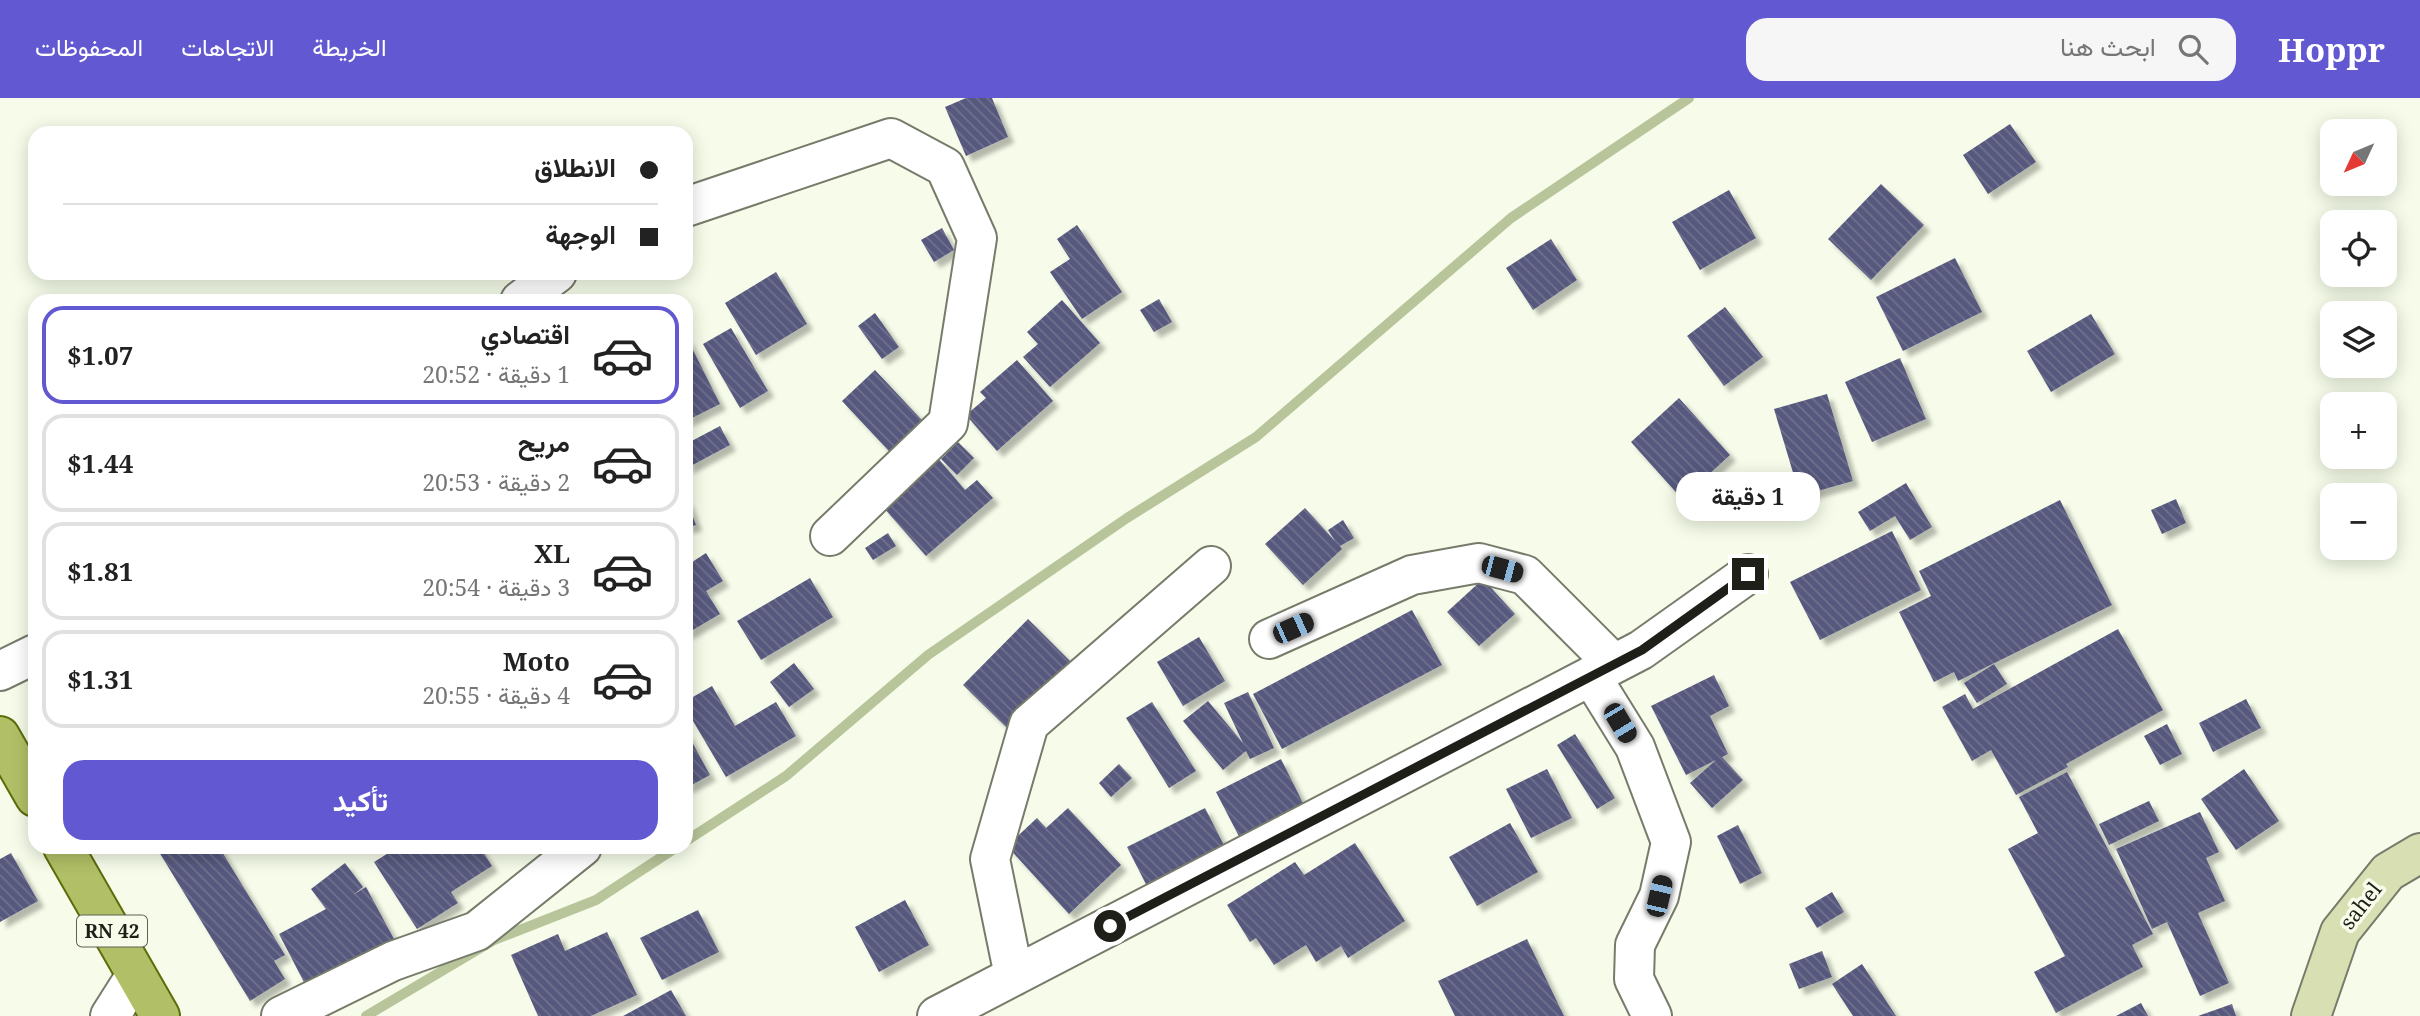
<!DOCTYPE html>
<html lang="ar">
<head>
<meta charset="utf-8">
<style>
	body { margin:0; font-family:"Noto Serif",Vazirmatn,serif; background:#f6f6f6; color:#222; direction:rtl; height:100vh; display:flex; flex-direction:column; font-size:26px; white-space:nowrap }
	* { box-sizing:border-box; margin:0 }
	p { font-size:23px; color:#767676 }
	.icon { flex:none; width:38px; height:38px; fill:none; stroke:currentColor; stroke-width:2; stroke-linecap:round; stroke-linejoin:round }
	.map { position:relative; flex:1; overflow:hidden; direction:ltr }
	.details { position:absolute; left:28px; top:196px; width:665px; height:560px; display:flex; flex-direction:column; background:#fff; border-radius:21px; box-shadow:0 4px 18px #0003; direction:rtl }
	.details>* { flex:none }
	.hud { position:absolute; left:28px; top:28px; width:665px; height:154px; border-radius:21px; box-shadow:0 4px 18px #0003; direction:rtl; display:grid; align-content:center; height:154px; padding:0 35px; background:#fff }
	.needle { width:46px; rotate:226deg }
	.tools { position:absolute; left:2320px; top:21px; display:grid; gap:14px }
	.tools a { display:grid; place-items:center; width:77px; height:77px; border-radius:14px; background:#fff; box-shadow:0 4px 18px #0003; font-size:35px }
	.end { position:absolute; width:32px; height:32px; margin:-16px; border:9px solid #1d1f18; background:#fff; box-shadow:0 0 0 4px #fff }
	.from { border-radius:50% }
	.bubble { position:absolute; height:49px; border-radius:21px; background:#fff; box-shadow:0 4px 18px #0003; font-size:23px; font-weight:700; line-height:49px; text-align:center; direction:rtl }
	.car { position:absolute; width:21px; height:42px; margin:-21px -10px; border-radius:9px; box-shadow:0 0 5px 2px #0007; background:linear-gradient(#222 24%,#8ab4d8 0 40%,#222 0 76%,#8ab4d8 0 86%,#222 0) }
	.hud b { display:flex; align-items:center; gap:24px; height:66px; font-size:26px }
	.hud b+b { border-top:2px solid #e0e0e0 }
	.hud i { width:18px; height:18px; background:#222 }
	ul { padding:12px 0 0; list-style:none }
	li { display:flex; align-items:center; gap:21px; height:98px; margin:0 14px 10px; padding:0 21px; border:4px solid #e0e0e0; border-radius:21px }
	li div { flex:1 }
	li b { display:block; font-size:26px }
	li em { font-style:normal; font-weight:700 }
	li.active { border-color:#6258d1 }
	li>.icon { width:63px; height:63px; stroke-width:1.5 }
	.action { display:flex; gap:14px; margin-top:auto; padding:14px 35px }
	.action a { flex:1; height:80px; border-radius:21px; background:#6258d1; color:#fff; font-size:28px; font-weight:700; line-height:80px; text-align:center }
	header { display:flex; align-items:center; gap:42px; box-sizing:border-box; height:98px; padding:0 35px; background:#6258d1; color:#fff }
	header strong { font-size:33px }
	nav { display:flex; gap:38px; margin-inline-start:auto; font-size:24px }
	.search { width:490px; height:63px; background:#f6f6f6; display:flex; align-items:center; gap:18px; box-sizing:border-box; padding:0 24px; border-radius:21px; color:#767676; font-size:26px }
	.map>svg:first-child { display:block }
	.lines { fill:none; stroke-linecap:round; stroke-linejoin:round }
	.stream { stroke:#b8c499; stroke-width:10 }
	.building { fill:url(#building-back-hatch); filter:url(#shadow) }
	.street-casing { stroke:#767b6a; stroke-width:42 }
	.secondary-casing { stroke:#767b6a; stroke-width:42 }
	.primary-casing { stroke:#5b6c09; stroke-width:42 }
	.street { stroke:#fff; stroke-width:38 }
	.secondary { stroke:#d8e0b3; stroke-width:38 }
	.primary { stroke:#b1c067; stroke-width:38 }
	.route { stroke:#1d1f18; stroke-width:9 }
	.labels { text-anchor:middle; stroke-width:7; stroke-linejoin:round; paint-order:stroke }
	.shield { fill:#f6fce9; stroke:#5e6157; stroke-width:2 }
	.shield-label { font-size:19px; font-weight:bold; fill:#1d1f18 }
	.street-label { font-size:21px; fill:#1d1f18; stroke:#f6fce9 }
</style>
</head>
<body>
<header>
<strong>Hoppr</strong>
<div class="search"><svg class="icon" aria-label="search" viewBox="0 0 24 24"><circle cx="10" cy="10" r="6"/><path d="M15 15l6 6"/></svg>ابحث هنا</div>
<nav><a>الخريطة</a><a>الاتجاهات</a><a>المحفوظات</a></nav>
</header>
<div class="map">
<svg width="2420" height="918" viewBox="0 0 2420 918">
	<defs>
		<pattern id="building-back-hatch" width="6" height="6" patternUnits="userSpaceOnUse" patternTransform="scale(1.75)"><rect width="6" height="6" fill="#57587e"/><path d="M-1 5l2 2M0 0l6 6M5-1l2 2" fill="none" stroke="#70718d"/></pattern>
		<filter id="shadow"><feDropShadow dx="6" dy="6" stdDeviation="2" flood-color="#0004"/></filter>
	</defs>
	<rect width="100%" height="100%" fill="#f6fce9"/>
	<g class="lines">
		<path class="stream" d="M686 743 786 678 928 557 1127 420 1256 339 1511 120 1689 0
			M366 918 494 842 596 802 677 749"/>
	</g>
	<path class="building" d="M966 0H992L1008 39 966 58 945 9Z
		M2010 26 2036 64 1988 96 1963 57Z
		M1881 86 1924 127 1871 182 1828 141Z
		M1729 92 1756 140 1700 172 1672 124Z
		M1077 127 1122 194 1082 221 1050 174 1070 161 1057 141Z
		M942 130 954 152 934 164 921 142Z
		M1551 141 1577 182 1533 212 1506 170Z
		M1955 160 1982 214 1903 253 1876 199Z
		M776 174 807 226 756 257 725 205Z
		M1159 201 1172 224 1154 234 1140 212Z
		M1062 202 1100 245 1050 289 1023 259 1038 246 1027 234Z
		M1725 209 1763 259 1724 288 1687 238Z
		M875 215 899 249 882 261 858 228Z
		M2091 216 2115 256 2051 294 2027 253Z
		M731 230 768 293 740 310 703 246Z
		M686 238 720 306 686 323Z
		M1900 260 1926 321 1872 344 1845 284Z
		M1017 262 1053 303 997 353 966 317 986 300 980 294Z
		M875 272 934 335 901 366 842 303Z
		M1827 296 1853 383 1800 398 1774 311Z
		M1679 300 1730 357 1682 401 1631 344Z
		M720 328 730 347 687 370 686 346Z
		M958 344 974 360 957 377 941 361Z
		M938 360 965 392 977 382 993 400 926 458 883 409Z
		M1906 385 1932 429 1910 442 1895 418 1870 433 1858 414Z
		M686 399 696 427 686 430Z
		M2176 401 2186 425 2162 436 2151 412Z
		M2060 402 2112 507 1958 583 1954 574 1934 584 1899 514 1931 498 1919 473Z
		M1305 410 1335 443 1328 432 1343 422 1354 440 1340 448 1342 451 1303 487 1265 446Z
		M1892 433 1921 492 1820 542 1790 484Z
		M888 435 896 448 873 462 865 450Z
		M706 455 723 483 706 493 720 516 686 536V468Z
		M810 480 833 519 761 562 737 523Z
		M1483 481 1515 516 1479 548 1447 514Z
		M1412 512 1442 567 1282 651 1253 596Z
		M1028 521 1072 565 1007 630 963 587Z
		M2118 531 2163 612 2066 666 2068 669 2016 697 1991 652 1972 663 1942 609 1965 596 1973 611Z
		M1199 539 1225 583 1183 608 1157 564Z
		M794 565 814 591 789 609 770 584Z
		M1994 566 2007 586 1977 605 1964 585Z
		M1714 577 1729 608 1710 618 1728 656 1722 659 1743 682 1712 710 1690 685 1716 662 1686 677 1651 608Z
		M712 588 735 628 776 604 796 638 726 679 686 611V603Z
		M1248 594 1274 650 1250 661 1246 653 1223 672 1183 623 1208 603 1243 645 1224 605Z
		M2246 601 2261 630 2213 654 2199 625Z
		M1152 604 1196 673 1169 690 1126 620Z
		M2167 626 2182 656 2160 667 2144 638Z
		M686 633 710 677 686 690Z
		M1575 636 1615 700 1597 711 1557 647Z
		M1281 661 1310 719 1246 752 1216 694Z
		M1119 666 1132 680 1111 699 1099 685Z
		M1547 671 1572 720 1531 740 1506 691Z
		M2244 671 2279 723 2236 752 2201 701Z
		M2067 674 2153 836 2132 847 2143 869 2056 915 2034 874 2065 858 2008 751 2038 735 2019 699Z
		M2149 703 2159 723 2109 747 2099 726Z
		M1068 710 1121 767 1069 816 1007 748 1037 720 1046 730Z
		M1205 710 1229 757 1151 796 1127 749Z
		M2200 714 2219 754 2206 760 2225 803 2198 815 2229 885 2200 898 2167 824 2152 831 2116 751Z
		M1510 725 1538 774 1477 808 1449 759Z
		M1738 727 1762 775 1740 786 1717 738Z
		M1355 745 1405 823 1348 860 1341 848 1316 864 1306 847 1274 867 1256 840 1250 844 1227 807 1295 764 1304 777Z
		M156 749H219L285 857 274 863 285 881 250 903Z
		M398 749H480L492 768 451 794 458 805 417 831 374 764Z
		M11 755 38 803 0 824V761Z
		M345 765 363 789 353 797 366 789 394 841 306 888 279 836 326 811 311 791Z
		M1832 794 1844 814 1817 830 1805 810Z
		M905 802 929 847 879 874 855 829Z
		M698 812 719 854 662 882 640 840Z
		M607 834 637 897 591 918H538L511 857 558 836 565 853Z
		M1527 841 1564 918H1455L1438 883Z
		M1822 853 1832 879 1799 891 1789 866Z
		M1862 866 1896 918H1853L1832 886Z
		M671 892 686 918H623Z
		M2141 905 2148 918H2116Z
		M2232 906 2236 918H2198Z"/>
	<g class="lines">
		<g class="street-casing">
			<path id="street" d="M686 109 891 40 945 69 977 140 948 325 830 438
				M520 203 557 175
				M1269 541 1412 477 1479 465 1525 477 1614 566
				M0 573 35 556
				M1591 578 1635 649 1671 744 1659 798 1635 847 1634 881 1652 918
				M1014 878 990 761 1029 626 1211 468
				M110 918 136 877
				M281 918 393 863 477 833 582 749
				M937 918 1641 552 1748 476"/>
		</g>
		<g class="secondary-casing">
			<path id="secondary" d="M2311 918 2340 834 2388 774 2420 755"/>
		</g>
		<g class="primary-casing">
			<path id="primary" d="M0 638 35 699
				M63 749 160 918"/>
		</g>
		<use href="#street" class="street"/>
		<use href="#secondary" class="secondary"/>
		<use href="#primary" class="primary"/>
	</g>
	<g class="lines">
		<path class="route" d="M1110 828 1642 552 1748 476"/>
	</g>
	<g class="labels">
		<rect class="shield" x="77" y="817.5" width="70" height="31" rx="5"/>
		<g class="shield-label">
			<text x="112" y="840">RN 42</text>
		</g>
		<g class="street-label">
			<text transform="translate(2361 808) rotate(-52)" y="7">sahel</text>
		</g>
	</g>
</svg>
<div class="tools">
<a><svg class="needle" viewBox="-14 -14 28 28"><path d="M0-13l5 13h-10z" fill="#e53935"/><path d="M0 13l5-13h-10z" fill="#767676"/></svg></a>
<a><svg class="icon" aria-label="locate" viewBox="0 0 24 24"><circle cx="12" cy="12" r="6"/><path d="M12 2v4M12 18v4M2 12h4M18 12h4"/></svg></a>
<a><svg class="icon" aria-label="layers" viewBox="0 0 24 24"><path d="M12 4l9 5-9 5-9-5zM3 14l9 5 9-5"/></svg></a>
<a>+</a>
<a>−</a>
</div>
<i class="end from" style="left:1110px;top:828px"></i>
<i class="end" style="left:1748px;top:476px"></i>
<div class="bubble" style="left:1676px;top:374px;width:144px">1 دقيقة</div>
<i class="car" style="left:1502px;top:471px;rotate:105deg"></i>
<i class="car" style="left:1293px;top:530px;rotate:66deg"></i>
<i class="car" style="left:1620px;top:625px;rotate:149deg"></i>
<i class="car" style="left:1659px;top:798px;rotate:13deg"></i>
<div class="hud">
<b><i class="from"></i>الانطلاق</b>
<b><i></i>الوجهة</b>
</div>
<section class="details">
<ul>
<li class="active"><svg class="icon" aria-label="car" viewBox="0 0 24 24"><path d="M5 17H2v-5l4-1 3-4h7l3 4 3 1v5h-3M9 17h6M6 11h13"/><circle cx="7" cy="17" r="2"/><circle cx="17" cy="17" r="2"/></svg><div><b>اقتصادي</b><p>1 دقيقة · 20:52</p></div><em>$1.07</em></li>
<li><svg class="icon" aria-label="car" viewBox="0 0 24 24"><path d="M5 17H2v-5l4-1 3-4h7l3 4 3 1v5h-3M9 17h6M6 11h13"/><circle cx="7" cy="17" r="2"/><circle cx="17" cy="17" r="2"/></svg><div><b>مريح</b><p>2 دقيقة · 20:53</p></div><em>$1.44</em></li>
<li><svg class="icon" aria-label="car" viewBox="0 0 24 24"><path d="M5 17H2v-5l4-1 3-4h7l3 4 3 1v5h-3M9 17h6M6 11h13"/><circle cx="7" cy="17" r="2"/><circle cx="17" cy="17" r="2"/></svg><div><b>XL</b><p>3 دقيقة · 20:54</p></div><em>$1.81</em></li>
<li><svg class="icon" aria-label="car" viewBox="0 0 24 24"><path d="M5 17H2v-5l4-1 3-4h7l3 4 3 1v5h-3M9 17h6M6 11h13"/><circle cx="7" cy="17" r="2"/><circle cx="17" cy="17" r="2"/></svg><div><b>Moto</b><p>4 دقيقة · 20:55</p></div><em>$1.31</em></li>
</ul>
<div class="action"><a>تأكيد</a></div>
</section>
</div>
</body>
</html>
